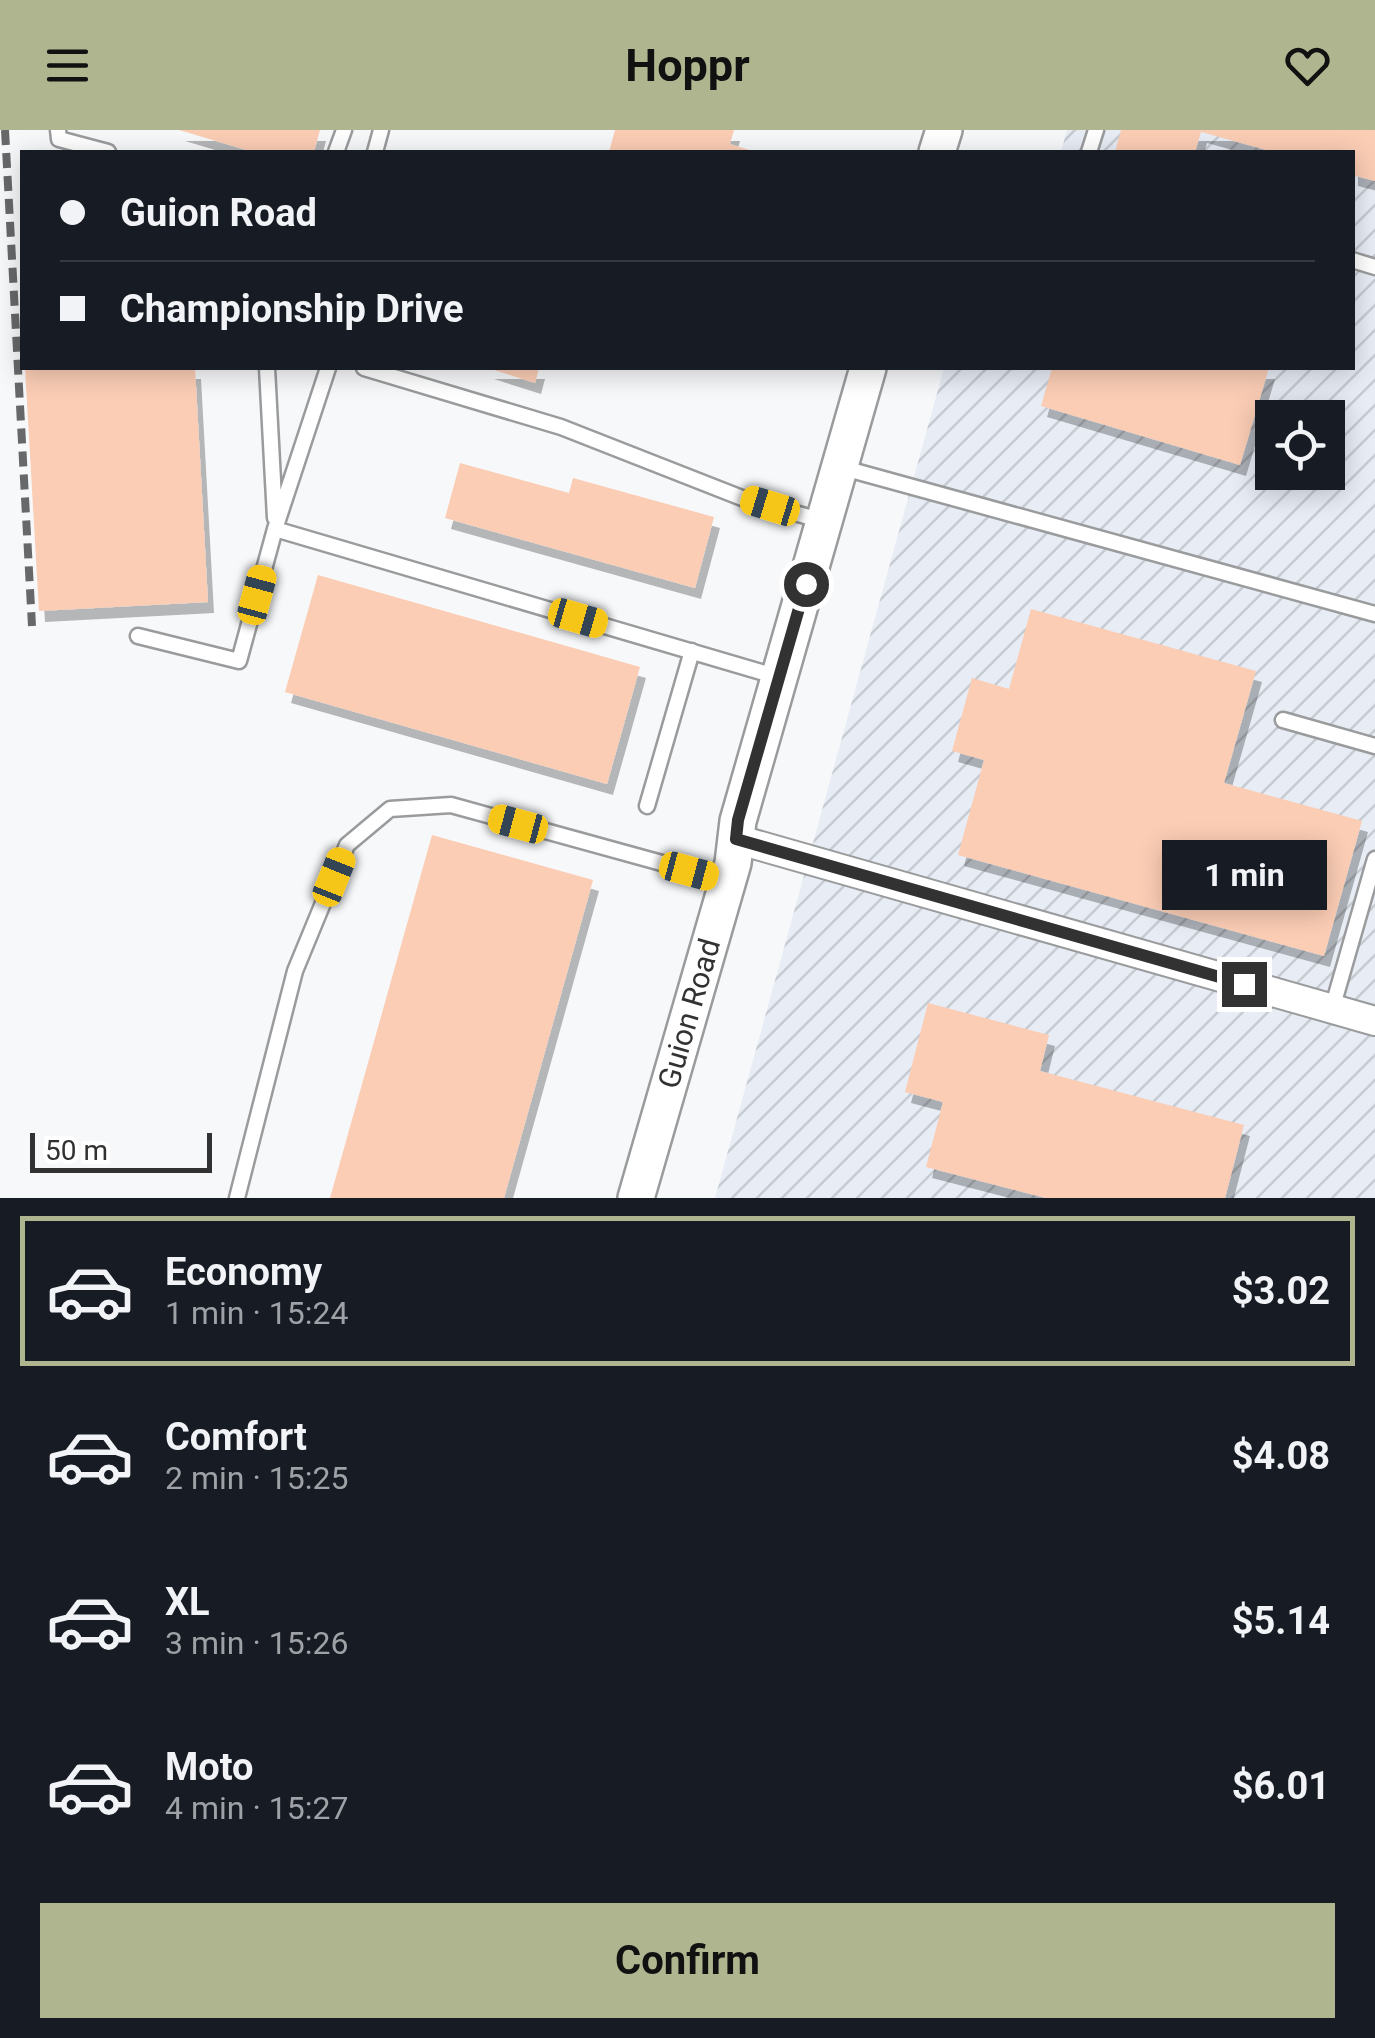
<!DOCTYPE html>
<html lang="en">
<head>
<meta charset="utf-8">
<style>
	body { margin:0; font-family:Roboto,sans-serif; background:#242831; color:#f1f3f6; height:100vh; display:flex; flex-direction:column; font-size:38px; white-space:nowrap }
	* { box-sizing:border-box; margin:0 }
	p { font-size:32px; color:#9ea1a6 }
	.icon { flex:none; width:55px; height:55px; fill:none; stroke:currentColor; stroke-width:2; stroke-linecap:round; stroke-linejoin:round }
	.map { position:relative; height:1068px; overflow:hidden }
	.details { display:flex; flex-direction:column; background:#171b24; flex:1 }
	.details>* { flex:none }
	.hud { position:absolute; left:20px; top:20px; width:1335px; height:220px; border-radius:0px; box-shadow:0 5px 25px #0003; display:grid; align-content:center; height:220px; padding:0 40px; background:#171b24 }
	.controls { position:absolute; left:1255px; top:270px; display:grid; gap:20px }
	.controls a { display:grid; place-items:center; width:90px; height:90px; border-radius:0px; background:#171b24; box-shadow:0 5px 25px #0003; font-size:50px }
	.scale { position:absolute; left:30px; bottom:25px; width:182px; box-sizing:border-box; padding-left:10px; border:5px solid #323233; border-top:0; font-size:28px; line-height:35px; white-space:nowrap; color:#323233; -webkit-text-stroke:8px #fff; paint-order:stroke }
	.end { position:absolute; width:45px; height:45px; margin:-22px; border:12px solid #323233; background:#fff; box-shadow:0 0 0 5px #fff }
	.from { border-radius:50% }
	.bubble { position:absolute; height:70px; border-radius:0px; background:#171b24; box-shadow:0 5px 25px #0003; font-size:32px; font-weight:700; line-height:70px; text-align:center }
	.car { position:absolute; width:30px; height:60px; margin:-30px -15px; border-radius:12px; box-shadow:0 0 8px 2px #0007; background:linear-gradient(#f5c518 24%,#345 0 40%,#f5c518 0 76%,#345 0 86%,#f5c518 0) }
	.hud b { display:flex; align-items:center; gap:35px; height:95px; font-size:38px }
	.hud b+b { border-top:2px solid #363941 }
	.hud i { width:25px; height:25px; background:#f1f3f6 }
	ul { padding:18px 0 0; list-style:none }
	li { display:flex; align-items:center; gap:30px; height:150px; margin:0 20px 15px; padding:0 20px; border:5px solid transparent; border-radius:0px }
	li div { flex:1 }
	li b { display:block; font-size:38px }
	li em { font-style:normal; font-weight:700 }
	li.active { border-color:#afb58e }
	li>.icon { width:90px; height:90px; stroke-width:1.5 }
	.action { display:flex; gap:20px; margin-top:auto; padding:20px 40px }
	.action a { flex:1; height:115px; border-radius:0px; background:#afb58e; color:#111; font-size:40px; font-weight:700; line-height:115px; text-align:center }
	header { display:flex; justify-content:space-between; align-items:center; height:130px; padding:0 40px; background:#afb58e; color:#111; font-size:45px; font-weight:700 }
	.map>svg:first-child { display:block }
	.industrial { fill:url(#industrial-furrows); fill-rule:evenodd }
	.building { fill:#fbcdb5; filter:url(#shadow) }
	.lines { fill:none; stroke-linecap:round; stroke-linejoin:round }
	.service-casing { stroke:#999b9c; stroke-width:19 }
	.minor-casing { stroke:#999b9c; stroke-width:32 }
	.tertiary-casing { stroke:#999b9c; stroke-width:40 }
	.service { stroke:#fff; stroke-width:14 }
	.minor { stroke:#fff; stroke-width:28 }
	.tertiary { stroke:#fff; stroke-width:35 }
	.rail { stroke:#676869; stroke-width:8; stroke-dasharray:15 8; stroke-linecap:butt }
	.route { stroke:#323233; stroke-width:12 }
	.labels { text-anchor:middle; stroke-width:10; stroke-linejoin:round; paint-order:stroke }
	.street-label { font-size:30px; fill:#323233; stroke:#fff }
</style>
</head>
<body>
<header><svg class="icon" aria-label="menu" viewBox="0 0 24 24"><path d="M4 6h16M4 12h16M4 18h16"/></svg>Hoppr<svg class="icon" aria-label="heart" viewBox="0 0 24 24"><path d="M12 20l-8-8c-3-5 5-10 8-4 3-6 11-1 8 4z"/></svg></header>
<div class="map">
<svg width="1375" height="1068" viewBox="0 0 1375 1068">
	<defs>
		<pattern id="industrial-furrows" width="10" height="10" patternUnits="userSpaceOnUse" patternTransform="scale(2.5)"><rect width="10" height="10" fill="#e7ecf5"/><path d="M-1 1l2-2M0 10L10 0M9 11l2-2" fill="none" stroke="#c7cbd2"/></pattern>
		<filter id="shadow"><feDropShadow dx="6" dy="11" stdDeviation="0" flood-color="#0004"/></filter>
	</defs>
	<rect width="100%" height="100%" fill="#f7f8fa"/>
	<path class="industrial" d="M1067 0H1375V1068H715L944 238H1352V22H1061ZM1272 288H1328V342H1272Z"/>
	<path class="building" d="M179 0H320L314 22H253Z
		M615 0H734L730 14 756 22H609Z
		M1121 0H1375V51L1352 45V22H1274L1201 2 1195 22H1115Z
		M25 238H195L208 472 39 481Z
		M488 238H539L535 253Z
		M1052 238H1269L1240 335 1041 276Z
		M460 333 569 363 573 348 714 387 695 458 445 388Z
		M318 445 640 537 607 654 285 562Z
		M1031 479 1256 541 1224 653 1362 691 1324 826 958 725 984 630 952 621 972 548 1009 559Z
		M432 705 593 750 504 1068H330Z
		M928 873 1049 905 1040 941 1244 995 1225 1068H1046L926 1037 943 972 905 962Z"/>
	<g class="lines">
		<g class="service-casing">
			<path id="service" d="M58 0 59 9 108 22
				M336 22 344 0
				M375 22 381 0
				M1089 22 1096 0
				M1352 130 1375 137
				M267 238 275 388
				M364 238 561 297 742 368 823 391
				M840 337 1375 484
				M275 399 328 238
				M138 506 239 531 275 399 778 547
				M1283 590 1375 616
				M647 676 692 521
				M1332 879 1375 729
				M237 1068 295 841 347 715 390 679 451 675 727 751"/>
		</g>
		<g class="minor-casing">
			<path id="minor" d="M736 709 1375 891"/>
		</g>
		<g class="tertiary-casing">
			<g id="tertiary">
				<path d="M937 22 944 0"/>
				<path id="s1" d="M636 1068 733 733 738 691 868 238"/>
			</g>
		</g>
		<use href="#service" class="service"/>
		<use href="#minor" class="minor"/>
		<use href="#tertiary" class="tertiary"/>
		<path class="rail" d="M5 0 32 496"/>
	</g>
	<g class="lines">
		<path class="route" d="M806 454 738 690 736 709 1244 854"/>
	</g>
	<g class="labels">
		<g class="street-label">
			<text dy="10" stroke="none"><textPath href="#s1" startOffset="192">Guion Road</textPath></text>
		</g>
	</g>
</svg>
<div class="controls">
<a><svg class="icon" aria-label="locate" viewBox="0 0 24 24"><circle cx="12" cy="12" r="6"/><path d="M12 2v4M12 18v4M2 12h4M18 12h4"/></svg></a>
</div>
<div class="scale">50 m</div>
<i class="end from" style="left:806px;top:454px"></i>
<i class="end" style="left:1244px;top:854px"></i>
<div class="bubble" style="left:1162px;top:710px;width:165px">1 min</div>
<i class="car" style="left:770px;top:376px;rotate:287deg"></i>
<i class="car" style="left:257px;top:465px;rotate:15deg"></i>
<i class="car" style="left:578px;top:488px;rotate:106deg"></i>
<i class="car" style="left:518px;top:694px;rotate:285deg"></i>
<i class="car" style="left:689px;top:741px;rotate:105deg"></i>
<i class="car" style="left:334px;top:747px;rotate:22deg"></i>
<div class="hud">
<b><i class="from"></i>Guion Road</b>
<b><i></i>Championship Drive</b>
</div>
</div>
<section class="details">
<ul>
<li class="active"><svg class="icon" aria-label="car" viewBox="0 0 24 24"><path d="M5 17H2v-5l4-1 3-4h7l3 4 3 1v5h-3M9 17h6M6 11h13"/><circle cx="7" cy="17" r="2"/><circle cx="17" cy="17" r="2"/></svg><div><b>Economy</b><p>1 min · 15:24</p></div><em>$3.02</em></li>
<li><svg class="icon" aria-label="car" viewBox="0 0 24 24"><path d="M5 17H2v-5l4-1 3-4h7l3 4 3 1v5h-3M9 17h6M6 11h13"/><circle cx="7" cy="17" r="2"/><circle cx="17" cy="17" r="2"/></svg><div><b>Comfort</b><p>2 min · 15:25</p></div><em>$4.08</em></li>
<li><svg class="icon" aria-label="car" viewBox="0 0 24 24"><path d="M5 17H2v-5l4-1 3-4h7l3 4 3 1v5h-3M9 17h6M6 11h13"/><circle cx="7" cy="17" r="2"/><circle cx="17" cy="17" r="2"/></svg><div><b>XL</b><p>3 min · 15:26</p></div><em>$5.14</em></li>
<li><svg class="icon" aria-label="car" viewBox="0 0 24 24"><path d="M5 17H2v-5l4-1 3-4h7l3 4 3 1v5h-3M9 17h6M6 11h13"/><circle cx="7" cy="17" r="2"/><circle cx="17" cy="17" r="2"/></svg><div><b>Moto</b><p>4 min · 15:27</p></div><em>$6.01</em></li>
</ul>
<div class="action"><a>Confirm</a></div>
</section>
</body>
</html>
